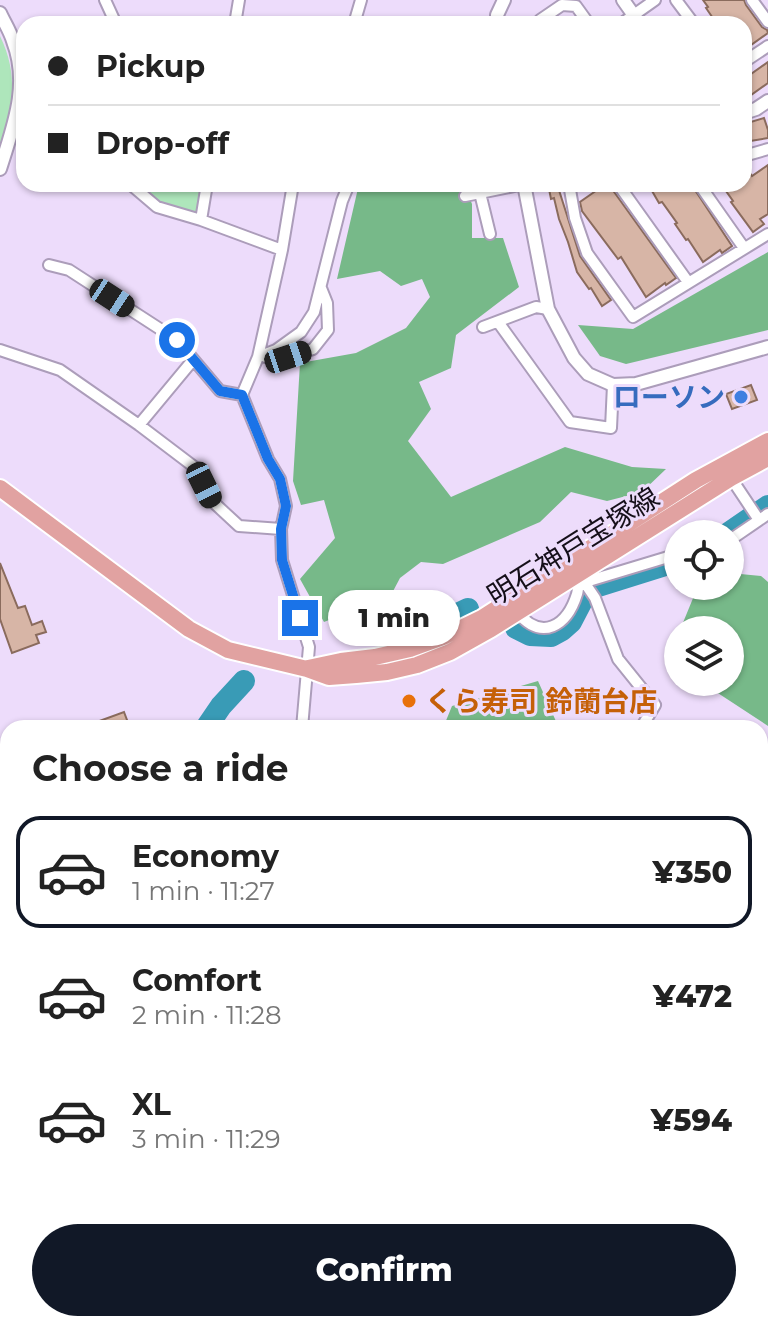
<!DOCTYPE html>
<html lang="en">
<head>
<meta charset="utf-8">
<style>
	body { margin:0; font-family:Montserrat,"Noto Sans JP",sans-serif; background:#f2f2f2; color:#222; height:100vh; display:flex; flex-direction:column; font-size:30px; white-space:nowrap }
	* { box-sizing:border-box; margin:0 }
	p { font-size:26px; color:#767676 }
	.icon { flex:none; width:44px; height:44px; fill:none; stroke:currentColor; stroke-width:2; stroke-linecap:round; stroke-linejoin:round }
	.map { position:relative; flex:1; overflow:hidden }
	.panel { position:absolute; left:0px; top:720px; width:768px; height:612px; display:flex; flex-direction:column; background:#fff; border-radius:24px 24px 0 0; box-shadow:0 2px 6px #0004 }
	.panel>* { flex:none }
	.top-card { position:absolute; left:16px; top:16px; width:736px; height:176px; border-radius:24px; box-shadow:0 2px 6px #0004; display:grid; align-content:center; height:176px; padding:0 32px; background:#fff }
	.tools { position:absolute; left:664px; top:520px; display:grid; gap:16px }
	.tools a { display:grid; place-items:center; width:80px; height:80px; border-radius:50%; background:#fff; box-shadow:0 2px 6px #0004; font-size:40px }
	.end { position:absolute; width:36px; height:36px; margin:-18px; border:10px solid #1a73e8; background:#fff; box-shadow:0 0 0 4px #fff }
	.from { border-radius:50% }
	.bubble { position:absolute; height:56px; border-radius:28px; background:#fff; box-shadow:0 2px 6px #0004; font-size:26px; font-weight:800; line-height:56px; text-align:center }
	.car { position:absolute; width:24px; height:48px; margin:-24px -12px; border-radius:10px; box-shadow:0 0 6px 2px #0007; background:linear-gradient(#222 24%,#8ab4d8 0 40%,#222 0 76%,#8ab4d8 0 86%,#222 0) }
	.top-card b { display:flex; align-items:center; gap:28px; height:76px; font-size:30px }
	.top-card b+b { border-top:2px solid #e0e0e0 }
	.top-card i { width:20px; height:20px; background:#222 }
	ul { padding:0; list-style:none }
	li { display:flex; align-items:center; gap:24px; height:112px; margin:0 16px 12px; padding:0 16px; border:4px solid transparent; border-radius:24px }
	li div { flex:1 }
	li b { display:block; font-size:30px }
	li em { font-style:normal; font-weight:800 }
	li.current { border-color:#111827 }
	li>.icon { width:72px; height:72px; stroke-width:1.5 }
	h2 { padding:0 32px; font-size:36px; line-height:96px }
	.cta { display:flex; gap:16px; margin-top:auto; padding:16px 32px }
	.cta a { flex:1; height:92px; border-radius:48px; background:#111827; color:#fff; font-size:32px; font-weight:800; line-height:92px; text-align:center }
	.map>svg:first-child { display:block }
	.green { fill:#aee6bb }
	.forest { fill:#77b989 }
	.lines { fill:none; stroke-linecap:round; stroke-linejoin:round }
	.river { stroke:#399bb6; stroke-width:22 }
	.building { fill:#d7b5a6; stroke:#8a6b5d; stroke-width:2 }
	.minor-casing { stroke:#ac9dba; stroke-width:14 }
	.tertiary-casing { stroke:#ac9dba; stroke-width:16 }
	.primary-casing { stroke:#fff; stroke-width:20 }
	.minor { stroke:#fff; stroke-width:10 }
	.tertiary { stroke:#fff; stroke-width:12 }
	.primary { stroke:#e1a2a1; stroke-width:16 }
	.route { stroke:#1a73e8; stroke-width:10 }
	.shop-dot { fill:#3f7fe0; stroke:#eddcfb; stroke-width:3 }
	.food-dot { fill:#e8710a; stroke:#eddcfb; stroke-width:3 }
	.labels { text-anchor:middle; stroke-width:6; stroke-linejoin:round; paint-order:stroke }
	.shop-label { font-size:28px; font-weight:bold; fill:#366cbe; stroke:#eddcfb; text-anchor:end }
	.street-label { font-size:28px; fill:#150f19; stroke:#eddcfb }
	.food-label { font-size:28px; font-weight:bold; fill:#c56008; stroke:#eddcfb; text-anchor:start }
</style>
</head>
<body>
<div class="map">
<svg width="768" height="1332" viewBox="0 0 768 1332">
	<rect width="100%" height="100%" fill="#eddcfb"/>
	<path class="green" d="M0 36C19 75 13 107 0 147Z
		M135 184H204L198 210 189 214 158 204Z"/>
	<path class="forest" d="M359 184H464L472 204V238H503L519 287 456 335 451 368 419 382 431 409 408 441 451 497 565 447 632 467 666 469 642 492 607 501 571 492 540 522 443 564 421 562 400 578 391 595 324 622 300 579 335 538 324 500 301 505 293 481 300 363 356 353 406 328 430 297 422 279 401 286 380 271 337 279Z
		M768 252V330L626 364 600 356 578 325 633 329Z
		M730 573 761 576 768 582V726L701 682H730V630H680L698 586H730Z
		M538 681 559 728H443L452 706Z
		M760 1182H768V1332H689L693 1324H760Z"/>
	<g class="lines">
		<path class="river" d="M727 534 768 506
			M443 621 468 609
			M516 628 530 635 551 636 562 630 571 622 584 597 595 587 678 561
			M206 728 221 706 244 681
			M0 1186 8 1179"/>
	</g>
	<path class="building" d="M703 0H744L746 5 762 27 767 30 768 33 744 50V24H717L706 8 708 7Z
		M768 62V83L751 95 744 97V79Z
		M764 118 768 130V138L744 142V124Z
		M768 165V214L760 219 764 224 753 232 731 202 733 201 721 184H744V177L750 173 752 176Z
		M548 184H557L580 256 611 300 602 306 591 288 589 289 577 272 568 242 559 219 554 198 551 199Z
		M598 184H610L612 189 676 278 666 285 665 283 646 297 621 257 618 259 582 211 580 202 600 188Z
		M648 184H691L732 246 722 253 720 250 703 262 688 239 686 240 675 224 677 223 662 202 659 203Z
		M751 385 757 400 732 409 726 394Z
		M0 563 18 608 25 606 32 625 42 621 46 632 36 635 39 643 12 653 0 619Z
		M124 712 130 728H83V727Z"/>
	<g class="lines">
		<g class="minor-casing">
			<path id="minor" d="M105 0 116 24
				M676 0 694 24
				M752 0 768 22
				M235 24 239 0
				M354 24 361 0
				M540 24V20L562 5 576 6 589 24
				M621 24 655 0
				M744 62 768 46
				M744 156 768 149
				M130 184 157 207 201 220 282 250
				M293 184 282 250 258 357 242 395 268 459 280 479 286 506 281 529 282 560 309 647 302 728
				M569 184 575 218 587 253 633 317 768 234
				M618 184 688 282
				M699 184 744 248
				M480 193 490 234
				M465 196 524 184
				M201 220 207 184
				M49 265 69 270 177 340 220 391 242 395
				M498 322 570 422 611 428 613 385
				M483 327 536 307 548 309
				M0 350 60 370 139 425 197 469 212 501 239 526 281 529
				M258 357 276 350 301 332 314 312 342 201 349 184
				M265 357H288L313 349 328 330 327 303 321 288
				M139 425 193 360
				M731 478 759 520
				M730 540 768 514
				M578 573 595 598 618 659 655 705 641 728
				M580 574 592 580 678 554
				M517 612C542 642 567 626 577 594 579 588 578 581 578 575
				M760 803 768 800
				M0 918 8 922
				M760 971 768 968
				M0 1060 8 1038
				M760 1140 768 1150
				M247 1324 262 1332
				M346 1324 359 1332
				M484 1324 498 1332
				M286 1332 291 1324
				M568 1332 572 1324"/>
		</g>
		<g class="tertiary-casing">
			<path id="tertiary" d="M623 0 640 24
				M0 13C4 22 10 31 13 41 30 85 13 127 0 169
				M497 24V15L504 0
				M744 113 756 109 768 101
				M524 184 548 309 574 358 588 374 613 385 636 384 768 347
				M0 858 8 867
				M41 1332 42 1324"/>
		</g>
		<g class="primary-casing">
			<path id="primary" d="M0 488 189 629 228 650 307 669 329 677 356 675 387 672 417 665 450 652 491 629 731 478 768 458
				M308 668 341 661 375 657 410 649 443 637 482 618 696 480 768 441"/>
		</g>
		<use href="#minor" class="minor"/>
		<use href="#tertiary" class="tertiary"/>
		<use href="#primary" class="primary"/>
	</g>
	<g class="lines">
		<path class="route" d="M177 340 220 391 242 395 268 459 280 479 286 506 281 529 282 560 300 618"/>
	</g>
	<circle class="shop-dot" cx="741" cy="397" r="8"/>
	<circle class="food-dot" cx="409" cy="701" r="8"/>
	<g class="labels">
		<g class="shop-label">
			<text x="725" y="407">ローソン</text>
		</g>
		<g class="street-label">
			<text transform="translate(573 546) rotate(-32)" y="10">明石神戸宝塚線</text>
		</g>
		<g class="food-label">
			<text x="425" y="711">くら寿司 鈴蘭台店</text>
		</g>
	</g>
</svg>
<div class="tools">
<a><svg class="icon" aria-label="locate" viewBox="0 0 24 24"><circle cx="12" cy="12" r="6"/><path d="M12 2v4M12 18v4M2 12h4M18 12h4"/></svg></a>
<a><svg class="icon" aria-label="layers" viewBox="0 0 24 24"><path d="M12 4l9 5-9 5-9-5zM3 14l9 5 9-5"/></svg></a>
</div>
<i class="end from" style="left:177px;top:340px"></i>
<i class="end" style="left:300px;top:618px"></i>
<div class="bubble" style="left:328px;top:590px;width:132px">1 min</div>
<i class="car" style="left:112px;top:298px;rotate:123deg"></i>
<i class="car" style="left:288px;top:357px;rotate:72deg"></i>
<i class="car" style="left:204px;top:485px;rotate:154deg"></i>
<div class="top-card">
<b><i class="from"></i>Pickup</b>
<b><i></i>Drop-off</b>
</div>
<section class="panel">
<h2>Choose a ride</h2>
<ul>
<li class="current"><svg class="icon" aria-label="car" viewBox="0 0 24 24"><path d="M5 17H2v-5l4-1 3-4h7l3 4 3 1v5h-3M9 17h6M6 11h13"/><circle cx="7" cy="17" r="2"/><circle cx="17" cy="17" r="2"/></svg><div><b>Economy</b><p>1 min · 11:27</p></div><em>¥350</em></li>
<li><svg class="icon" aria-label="car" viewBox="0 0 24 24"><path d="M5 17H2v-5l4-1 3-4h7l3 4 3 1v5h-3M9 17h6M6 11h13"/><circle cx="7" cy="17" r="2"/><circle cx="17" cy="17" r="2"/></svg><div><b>Comfort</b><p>2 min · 11:28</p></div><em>¥472</em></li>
<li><svg class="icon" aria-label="car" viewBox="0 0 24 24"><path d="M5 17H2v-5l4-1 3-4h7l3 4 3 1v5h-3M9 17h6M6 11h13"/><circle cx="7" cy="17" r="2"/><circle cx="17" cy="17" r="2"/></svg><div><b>XL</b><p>3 min · 11:29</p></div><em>¥594</em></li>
</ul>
<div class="cta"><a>Confirm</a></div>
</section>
</div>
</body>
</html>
